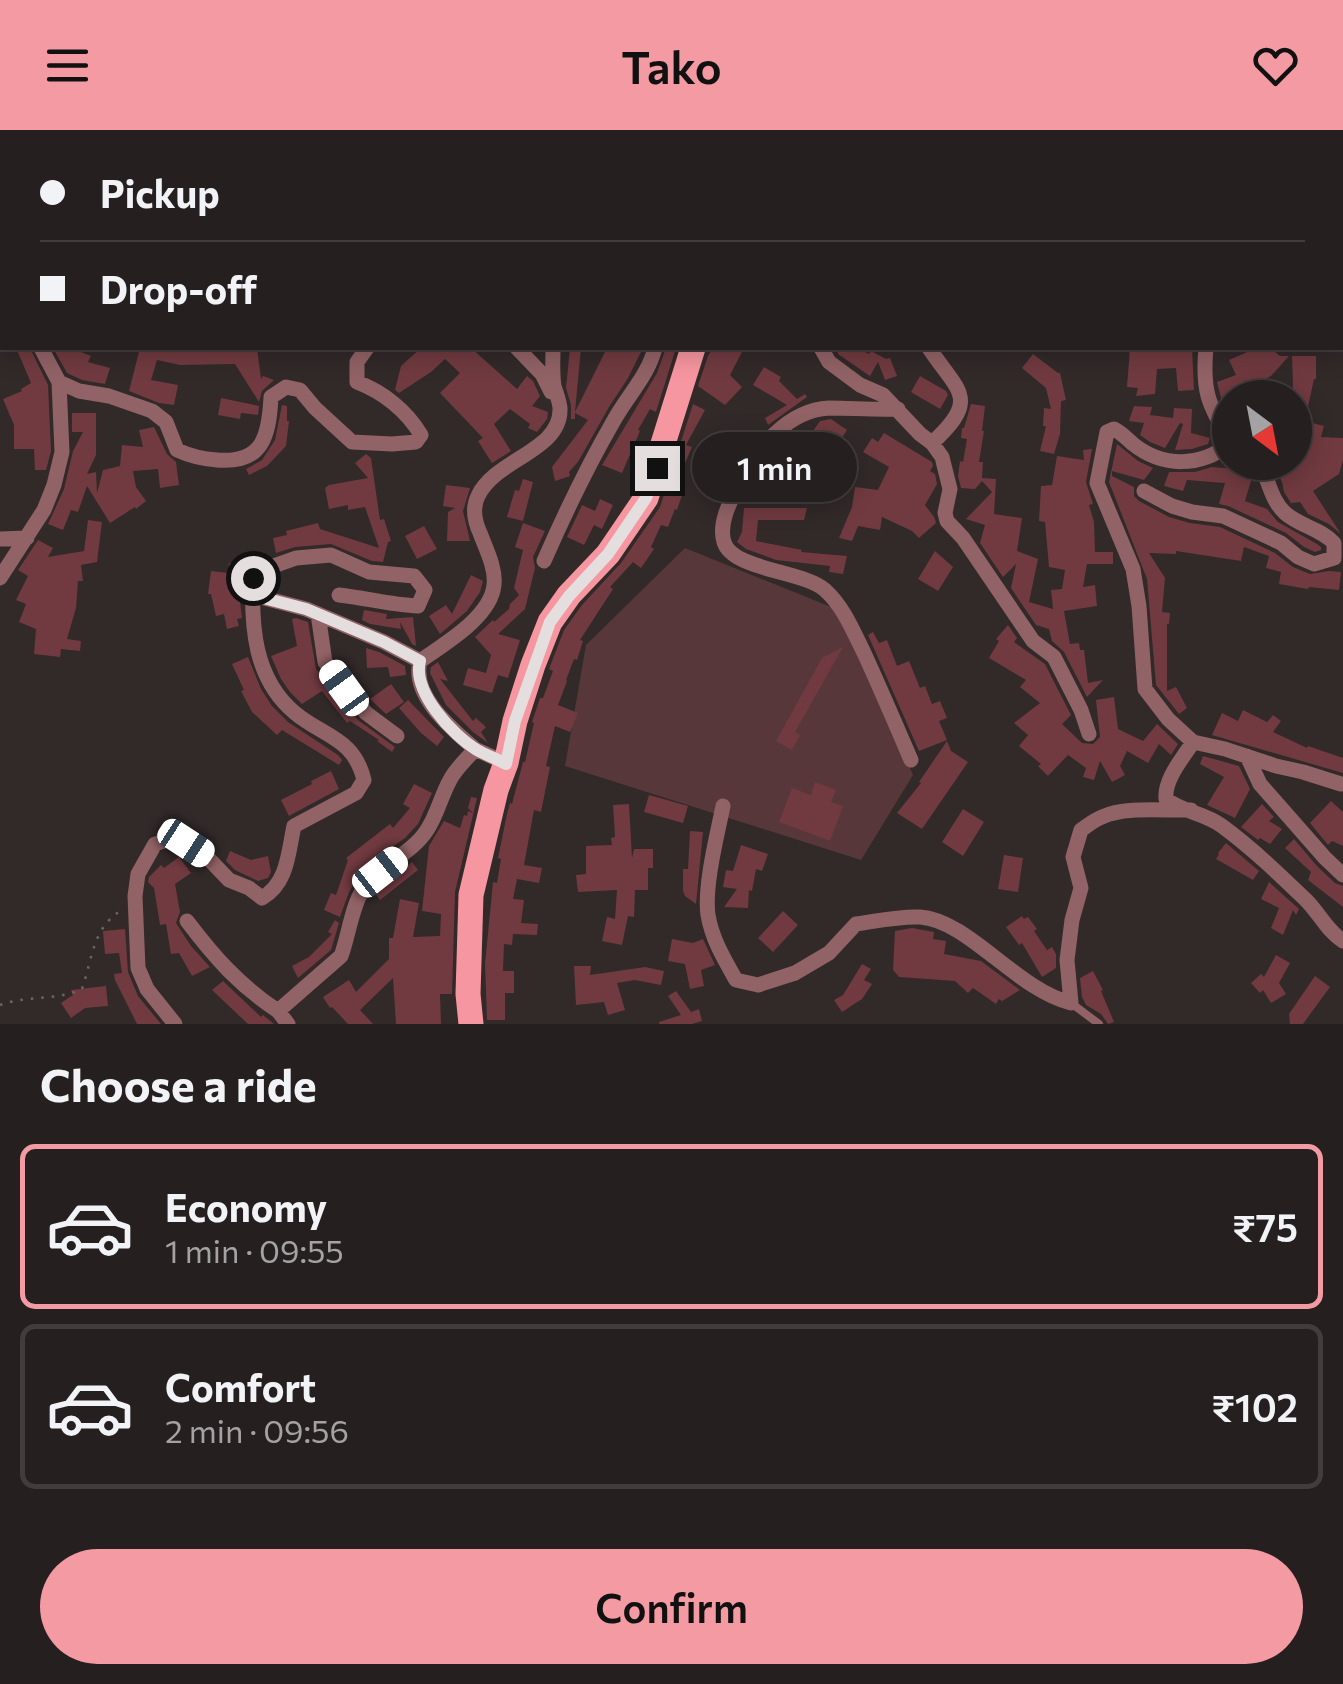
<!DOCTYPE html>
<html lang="en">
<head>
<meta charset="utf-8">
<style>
	body { margin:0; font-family:Commissioner,sans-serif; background:#2e2728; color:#f1f3f6; height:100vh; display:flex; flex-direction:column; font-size:38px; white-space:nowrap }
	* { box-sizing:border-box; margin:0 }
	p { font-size:32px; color:#a4a2a4 }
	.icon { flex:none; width:55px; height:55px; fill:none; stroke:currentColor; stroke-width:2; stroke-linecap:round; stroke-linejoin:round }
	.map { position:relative; height:894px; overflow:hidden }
	.drawer { display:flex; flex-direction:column; background:#261f1f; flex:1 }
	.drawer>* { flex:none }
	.top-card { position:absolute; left:0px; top:0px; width:1345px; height:220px; box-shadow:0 5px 25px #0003,0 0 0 2px #423d3d; display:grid; align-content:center; height:220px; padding:0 40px; background:#261f1f }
	.needle { width:65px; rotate:148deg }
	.buttons { position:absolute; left:1212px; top:250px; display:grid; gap:20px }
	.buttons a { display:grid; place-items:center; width:100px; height:100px; border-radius:50%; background:#261f1f; box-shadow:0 5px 25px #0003,0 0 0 2px #423d3d; font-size:50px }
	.end { position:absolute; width:45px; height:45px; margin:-22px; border:12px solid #e4dede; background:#111; box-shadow:0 0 0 5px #111 }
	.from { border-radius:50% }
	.bubble { position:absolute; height:70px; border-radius:35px; background:#261f1f; box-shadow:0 5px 25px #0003,0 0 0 2px #423d3d; font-size:32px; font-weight:600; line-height:70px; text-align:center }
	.car { position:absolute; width:30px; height:60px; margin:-30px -15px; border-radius:12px; box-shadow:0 0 8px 2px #0007; background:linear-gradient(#fff 24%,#345 0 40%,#fff 0 76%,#345 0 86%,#fff 0) }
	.top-card b { display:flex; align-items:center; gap:35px; height:95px; font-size:38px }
	.top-card b+b { border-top:2px solid #423d3d }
	.top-card i { width:25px; height:25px; background:#f1f3f6 }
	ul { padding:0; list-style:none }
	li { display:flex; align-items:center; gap:30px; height:165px; margin:0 20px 15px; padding:0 20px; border:5px solid #423d3d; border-radius:15px }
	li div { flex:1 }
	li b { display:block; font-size:38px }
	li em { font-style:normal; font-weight:600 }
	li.selected { border-color:#f49aa3 }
	li>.icon { width:90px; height:90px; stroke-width:1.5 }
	h2 { padding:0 40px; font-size:45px; line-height:120px }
	.primary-button { display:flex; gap:20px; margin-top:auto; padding:20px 40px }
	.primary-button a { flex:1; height:115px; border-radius:60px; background:#f49aa3; color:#111; font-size:40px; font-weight:600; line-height:115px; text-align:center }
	header { display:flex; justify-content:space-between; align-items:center; height:130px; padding:0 40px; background:#f49aa3; color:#111; font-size:45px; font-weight:600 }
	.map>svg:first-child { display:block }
	.green { fill:#58373a }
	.building { fill:#703a40 }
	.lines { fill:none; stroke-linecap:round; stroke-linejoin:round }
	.path { stroke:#6e6666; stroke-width:2.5; stroke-dasharray:2.5 8; stroke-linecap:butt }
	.service { stroke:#916266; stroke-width:8 }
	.minor { stroke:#916266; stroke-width:15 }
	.secondary { stroke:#ca8087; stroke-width:20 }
	.primary { stroke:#f696a0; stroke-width:25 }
	.route { stroke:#e4dede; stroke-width:12 }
</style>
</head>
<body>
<header><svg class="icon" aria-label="menu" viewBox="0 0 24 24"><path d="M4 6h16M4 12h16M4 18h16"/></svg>Tako<svg class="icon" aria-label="heart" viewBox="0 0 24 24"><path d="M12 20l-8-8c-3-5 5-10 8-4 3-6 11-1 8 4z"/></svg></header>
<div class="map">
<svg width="1343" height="894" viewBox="0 0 1343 894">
	<rect width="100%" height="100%" fill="#322929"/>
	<path class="green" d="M685 418 831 477 860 520 913 645 861 730 565 636 586 515Z"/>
	<path class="building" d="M11 218H30L48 255 51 321 46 340H35L34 319H14V295L3 269 22 261 21 259 31 253 17 220Z
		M53 218H70L91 226 88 232 110 238 105 254 82 250 67 243Z
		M140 218H223V219L257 218 261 249 263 246 274 250 262 261 259 272 235 234 180 235 157 230 151 250 178 255 174 275 159 273 129 261Z
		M421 218H471L517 259 527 246 533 251 540 266 532 276 548 282 547 289 537 302 528 298 530 294 510 279 494 294 511 321 492 333 478 311 483 308 440 263 460 243 445 229 431 242 399 263 395 260 401 236Z
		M570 218H581L575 282 607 218H643L628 248 609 277 578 332 569 342 570 346 555 351 552 337 588 290 575 283V289H571V275L566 258Z
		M666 218H676L656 282 650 279 638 300 640 301 622 343 602 335 657 243Z
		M713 218H744L730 245 742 257 725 275 698 256 708 226Z
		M838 218H855L869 224 871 221 886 229 890 228 897 246 885 250 878 232 870 246 838 224Z
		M1130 218H1192L1194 260 1178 261 1176 238 1157 239 1155 264 1136 266 1138 258 1127 257Z
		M1257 218H1270L1280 226H1289L1271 246 1256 254 1262 268H1230V288L1222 272 1217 252 1236 245 1229 230Z
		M1033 224 1058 243H1060L1066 270 1061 271 1060 304 1054 324 1040 321 1046 296H1043L1044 278 1051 279 1046 258 1022 238Z
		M1292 226H1316V249H1314L1305 291 1324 296 1321 307 1343 308V330L1339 344 1313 361 1341 404 1329 394 1308 384 1300 372 1291 373 1284 362 1282 352 1273 332H1300L1295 323V268H1291L1293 257Z
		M764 237 781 247 779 251 797 269 805 264 807 267 768 295 765 288 787 275 753 255Z
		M920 246 946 261 948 265 940 279 911 262Z
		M221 268 259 276 258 285 241 283 240 289 218 285Z
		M693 274 705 280 686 315 692 317 675 356 684 359 677 380 675 379 668 397 661 395 651 417 654 419 641 438 633 432 610 457 613 459 580 510 583 511 577 530 574 529 566 550 567 551 558 575 578 583 570 602 555 596 546 636 550 637 541 682 534 680 524 735 542 738 539 753 517 749 513 769 524 770 521 793 538 794 537 805 513 804 512 815 504 814 503 841H514V863H505V890H487L485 834 493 752 497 753 501 729 498 728 507 684 510 673 512 674 523 632H525L534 593 532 592 540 568H543L553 541 549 539 564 500 582 475 621 433 660 377Z
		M971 274 985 276 982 301H984L979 332H983L982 348 996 349 994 384 1022 388 1017 421 1038 429 1029 472 1053 479 1051 460 1062 459 1065 440 1049 437 1045 392 1039 391 1041 356 1052 355 1057 326 1084 330 1083 320 1092 319 1086 352 1093 374 1089 375 1094 392 1095 422H1113V434H1087L1083 457 1095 455 1097 476 1064 481 1070 514 1079 513 1080 520H1084L1088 553 1103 550 1087 567 1064 522 1052 511 1049 499 1036 495 1011 458 1016 434 1003 447 980 413 985 395 966 389 992 362 982 351 975 359 961 358 958 346 960 331 963 332 967 309 961 308 962 298H964Z
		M282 275 287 276V291H289L286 316 267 336 249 345 246 339 262 330 275 310Z
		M1134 276 1152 277 1150 285 1173 288 1174 278 1192 279 1191 303 1210 308 1208 314 1192 319 1175 320 1183 294 1180 293 1165 318 1150 312 1140 305 1144 293 1129 291Z
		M72 283H96V325L87 344 96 342 97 363 103 340 120 336 122 315 143 317 139 300 154 297 167 324 176 332 179 355 160 358 158 339 133 341 136 357 146 371 136 379 135 377 110 393 87 356 78 382 71 380 63 400 48 394 64 359 73 321 83 302H72Z
		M831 289 847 300 832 323 808 308 820 291Z
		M884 303 932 332 933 336 930 341 935 344 937 354 925 375 934 387 936 393 919 408 912 401 882 387 880 400 858 396 852 411 839 408 852 377 855 357 878 360 889 337 863 322 872 308 878 312Z
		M1117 314 1138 331 1153 338 1144 350 1112 341V346L1134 357V366L1139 371 1169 387 1190 393 1220 397 1275 423 1293 437 1310 444 1329 441 1341 442 1339 460 1309 457 1308 459 1279 454 1281 442 1266 438 1269 426 1244 417 1241 431 1176 421V424L1149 423 1165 448 1162 482 1170 483 1169 494H1167V561L1176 557 1187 578 1179 584 1156 555 1147 449 1109 352Z
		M780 323 801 326 800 332 810 333 807 353 810 354 808 365 767 359 768 349 776 350Z
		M366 324 371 328 380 390 384 389 391 411 388 412 383 432 372 431 331 414 295 417 276 423 273 408 287 405 286 401 318 393 320 399 379 418 365 377 348 380V375L329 379 325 358 329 355 368 348 355 333Z
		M1236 332H1248L1253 344 1245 371 1267 379 1278 392 1317 414 1321 417V420L1315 422 1304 417 1286 403 1228 376 1219 374 1225 353 1187 350 1183 361 1164 356 1169 342H1195L1212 337 1235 339Z
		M523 349 533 352 523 391 507 387 515 360 519 361Z
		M446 355 470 358 463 381 470 411H447L448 382 455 378 443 376Z
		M600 369 613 375 602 399 594 395 584 415 567 407 582 375 595 381Z
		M744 378H807L804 390H758L756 411 802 420 801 422 847 426 843 444 829 442 830 436 776 430 746 419 737 412 742 402Z
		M88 390 102 392 97 432 81 435 83 451H78L76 478 67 509 81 511 80 521 61 519 60 527 34 524 36 499 19 492 26 474 16 470 28 446 18 440 38 410 53 418 48 427 84 421Z
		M523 393 545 401 533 427 535 438 525 479 498 504 520 510 508 548 498 545 492 563 463 555 468 538 486 543 491 525 475 507 493 490 494 492 509 479 510 474 519 465 514 458 523 420 515 417Z
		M424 396 437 419 417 429 405 406Z
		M935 421 953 437 938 461 918 449Z
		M229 433 248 436 242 446 239 463 242 488 237 489 239 496 227 499 224 484 216 486 211 464H208L211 441 228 443Z
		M471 445 483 451 480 462 467 481 440 504 429 486 446 475 452 484Z
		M364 480 387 484 386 489 413 487 416 516 412 514 400 492 401 499 370 494 362 490Z
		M296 488 308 492 316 539 358 590 395 617 392 622 377 611 379 610 350 591 347 593 322 561 302 574 290 562 281 549 271 526 297 516 292 489Z
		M1008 495 1017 508 1014 512 1045 534 1071 585 1062 594 1082 613 1093 614 1100 607 1096 570 1114 567 1118 599 1143 611 1157 594 1178 614 1171 625 1159 614 1148 633 1127 621 1120 636 1125 645 1112 652 1100 631 1094 650 1083 647 1086 638 1068 625 1048 646 1038 636 1041 634 1019 616 1028 605 1014 593 1040 573 1020 557 1026 550 989 528 999 511 996 509Z
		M873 502 879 513 887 510 897 536 909 531 920 558 925 556 932 574 940 571 947 588 939 591 947 610 919 621 868 505Z
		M843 517 795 602 800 605 792 620 776 611 822 528Z
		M366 518 379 522 405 536 406 545 390 547 388 537 367 538Z
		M248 527 261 559 272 576 288 592 338 625 342 630 339 635 282 600 277 605 252 582 241 561 244 560 232 534Z
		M438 532 448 551 440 549 473 591 476 588 486 597 481 602 488 613 473 602 446 575 430 543 431 537Z
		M391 554 404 572 386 584 370 569Z
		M408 570 444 607 437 616 421 603 399 578Z
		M1243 580 1267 592 1273 585 1281 591 1273 602 1307 618 1308 616 1343 628V643L1212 605 1222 583 1238 591Z
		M947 611 951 621 968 632 922 699 897 683 921 653 919 652Z
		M1203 626 1239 636 1250 659 1235 688 1207 675 1224 647 1200 634Z
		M331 641 339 659 289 686 281 670 312 654 311 651Z
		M815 652 836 660 831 672 843 676 830 711 779 692 792 658 811 665Z
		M414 654 432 663 418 694 405 708 363 737 349 762 340 787 324 780 331 763 336 765 348 730 346 728 390 694 393 698 410 678 403 674Z
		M649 665 688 676 683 693 644 682Z
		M471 667 477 668 455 762 452 864H440L441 894H396L393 848 360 880 373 894H348L332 877 330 878 323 867 349 850 356 862 389 829V808H393L400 769 419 773 413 807 440 806 441 784 422 781 429 716 444 691 460 698 464 685 467 686 468 681 473 683 468 678Z
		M1331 671 1343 682V716L1332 711 1328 715 1310 693Z
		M629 674 632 728 634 719H653V738H648V760H635L634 787 628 786 622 815 602 811 607 787 615 789 617 760 578 762 576 745 586 744V716L612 715 611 708 615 707 613 675Z
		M1262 674 1274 687 1269 691 1282 699 1270 714 1260 708 1258 710 1241 697Z
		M963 679 984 692 963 726 942 712Z
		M690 701 703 702 696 774 685 766 683 761V739H688Z
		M1294 709 1317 736 1335 753 1343 756V777L1308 750 1311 742 1285 718Z
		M1226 713 1259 741 1253 750 1216 729 1219 724 1218 723Z
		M741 715 768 724 762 741 756 739 752 761 749 760 748 778 724 777 737 759 723 757 726 740 733 741Z
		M230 721 251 730 268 726 271 742 268 748 258 751 235 740 226 731Z
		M1004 725 1023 728 1018 762 998 759Z
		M179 727 191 743 175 754 180 782 176 793 191 816 210 837 192 846 179 823 171 824 166 794 160 795 154 758 148 752 149 747 161 735 164 738Z
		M412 732 418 740 380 770 375 763 378 758Z
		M1269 752 1299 779 1296 785 1293 780 1283 805 1271 798 1279 778 1261 769Z
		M783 781 798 795 773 822 758 808Z
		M1022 786 1024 789 1028 787 1037 799 1034 801 1047 820 1052 817 1056 824V838L1042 847 1022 813 1019 815 1006 797Z
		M335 790 339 793 331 820 298 848 292 836 309 827 332 804 328 802Z
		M912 798 934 802 933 809 946 811 944 824 981 831 1020 860 1002 871 999 869 996 874 973 858 968 863 955 851 899 847 893 840 895 801Z
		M125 799 128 842 138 866 161 894H137L115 850 114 844 122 843 119 823 105 824 103 801Z
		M672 809 693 813 703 809 715 835 701 840 704 856 690 859 685 834 668 831Z
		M1276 825 1290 833 1279 853 1286 864 1271 873 1263 860 1260 863 1251 853 1261 844 1264 847Z
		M862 834 871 839 864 850 872 854 862 869 842 882 834 870 843 865Z
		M574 836H591L590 845 645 837 664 841 661 855 635 850 617 853 625 880 608 885 604 872 576 875Z
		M1093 841 1103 860 1101 861 1114 892 1108 894 1101 884 1086 875 1082 867 1080 848Z
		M1315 846 1330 857 1303 894H1290L1289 884Z
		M223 851 261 887 263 885 274 894H248L212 860Z
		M106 856 108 876 85 878 71 888 61 873 73 865 71 860Z
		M676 861 691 882 699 879 702 891 692 894H659V892L681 885 668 866Z"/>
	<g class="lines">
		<path class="path" d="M0 875C27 865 56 871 82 859 93 827 92 798 123 779"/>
		<path class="service" d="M1071 873 1099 894"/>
		<path class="minor" d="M29 0 33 2
			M333 0 335 2
			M1071 0 1072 2
			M1104 0 1117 2
			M104 2V0
			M462 2 463 0
			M524 2 526 0
			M591 2V0
			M644 2 645 0
			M760 2 761 0
			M517 218 542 244 551 262
			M821 218 829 232 860 255 883 265 920 304 932 313 942 327 950 359 945 383 947 391 963 408 1033 511 1054 527 1081 580 1089 604
			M929 218C958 262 981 268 932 313
			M1206 218C1202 260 1208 275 1230 310
			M59 252 79 261 109 266 152 281 166 292 177 320C190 326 202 329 217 330 263 334 269 306 271 267L286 257 300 260 315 278 352 312 392 314 416 312 421 305C407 281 383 262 357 252V232L367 218
			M898 279C875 280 851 278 829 278 787 280 756 320 739 354 731 370 718 393 724 412 732 440 804 441 825 460 844 477 854 503 865 525 881 560 896 595 911 630
			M1230 314C1200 337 1163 338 1133 314 1126 308 1122 303 1114 299L1107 302 1097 353 1133 439 1139 476 1145 559 1168 589 1193 612 1225 619 1276 636 1303 642 1341 654
			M1144 361 1172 376 1192 382 1223 386 1281 413 1298 427 1314 434 1334 428V413C1321 399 1300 396 1285 383 1270 369 1269 349 1259 332
			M0 409 27 408
			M544 431C565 383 587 337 613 292 627 266 648 246 655 218
			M0 448 44 380 54 355 62 322 59 252 41 218
			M253 465 306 479 384 512 420 531
			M318 484 325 532 366 583 397 606
			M1193 612C1183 628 1164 649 1166 669 1182 682 1205 683 1222 696 1252 718 1280 745 1306 770 1319 783 1328 802 1343 811
			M475 619C452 599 411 566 420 531 444 514 491 487 494 455 496 438 486 419 480 403 475 392 472 378 478 366 495 329 561 321 560 279 560 272 556 263 554 256 552 244 553 230 553 218
			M1247 626 1260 654 1325 728 1343 745
			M723 676C717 706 704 756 708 785 712 809 724 829 736 850L758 855 795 843 829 823 856 794C877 791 899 786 920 787 968 790 1017 860 1071 873L1067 830 1072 790 1081 758 1073 727 1081 700C1087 696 1094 690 1102 687 1125 676 1165 681 1191 680
			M187 791C215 828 239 855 278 881
			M175 894 147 859 138 838 135 766 138 744 155 714 173 708 207 727 229 750 249 758 262 768C288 753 288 723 294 696L356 663 364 650C354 608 324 607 295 583 254 549 251 496 253 448L265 439 296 428 331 425 369 442 414 446 425 460 418 476C391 475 366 468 339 465
			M288 894 278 881 341 826C348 808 352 776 363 759 379 735 411 725 427 700 437 685 441 666 450 650 456 638 467 629 475 619L506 633"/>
		<path class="secondary" d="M837 0V2
			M927 0 930 2
			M964 2 967 0"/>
		<path class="primary" d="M790 0V2
			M471 894 468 864 471 765 496 660 506 633 515 591 533 535 550 492 569 465 608 424 646 368 693 218"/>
	</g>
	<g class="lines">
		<path class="route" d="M253 448 252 465 306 479 384 512 420 531C412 561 452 605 477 620 486 625 497 629 506 634L515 591 550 492 569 466 608 424 646 368 657 338"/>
	</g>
</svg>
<div class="buttons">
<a><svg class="needle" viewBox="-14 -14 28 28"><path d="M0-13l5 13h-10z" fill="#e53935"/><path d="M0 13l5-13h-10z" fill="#a4a2a4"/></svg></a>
</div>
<i class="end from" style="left:253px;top:448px"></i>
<i class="end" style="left:657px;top:338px"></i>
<div class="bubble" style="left:692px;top:302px;width:165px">1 min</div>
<i class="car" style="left:344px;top:558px;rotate:324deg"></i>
<i class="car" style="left:186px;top:713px;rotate:123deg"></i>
<i class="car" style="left:380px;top:742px;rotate:52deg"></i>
<div class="top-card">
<b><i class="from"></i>Pickup</b>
<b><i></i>Drop-off</b>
</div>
</div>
<section class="drawer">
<h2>Choose a ride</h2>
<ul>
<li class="selected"><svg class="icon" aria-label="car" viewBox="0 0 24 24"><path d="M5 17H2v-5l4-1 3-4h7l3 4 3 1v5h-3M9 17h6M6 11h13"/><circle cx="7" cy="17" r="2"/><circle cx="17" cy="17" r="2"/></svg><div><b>Economy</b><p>1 min · 09:55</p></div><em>₹75</em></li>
<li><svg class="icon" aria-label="car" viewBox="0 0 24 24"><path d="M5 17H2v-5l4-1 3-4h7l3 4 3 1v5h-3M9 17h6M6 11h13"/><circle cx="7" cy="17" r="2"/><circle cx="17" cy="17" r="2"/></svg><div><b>Comfort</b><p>2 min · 09:56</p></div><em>₹102</em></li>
</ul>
<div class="primary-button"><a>Confirm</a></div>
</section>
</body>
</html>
